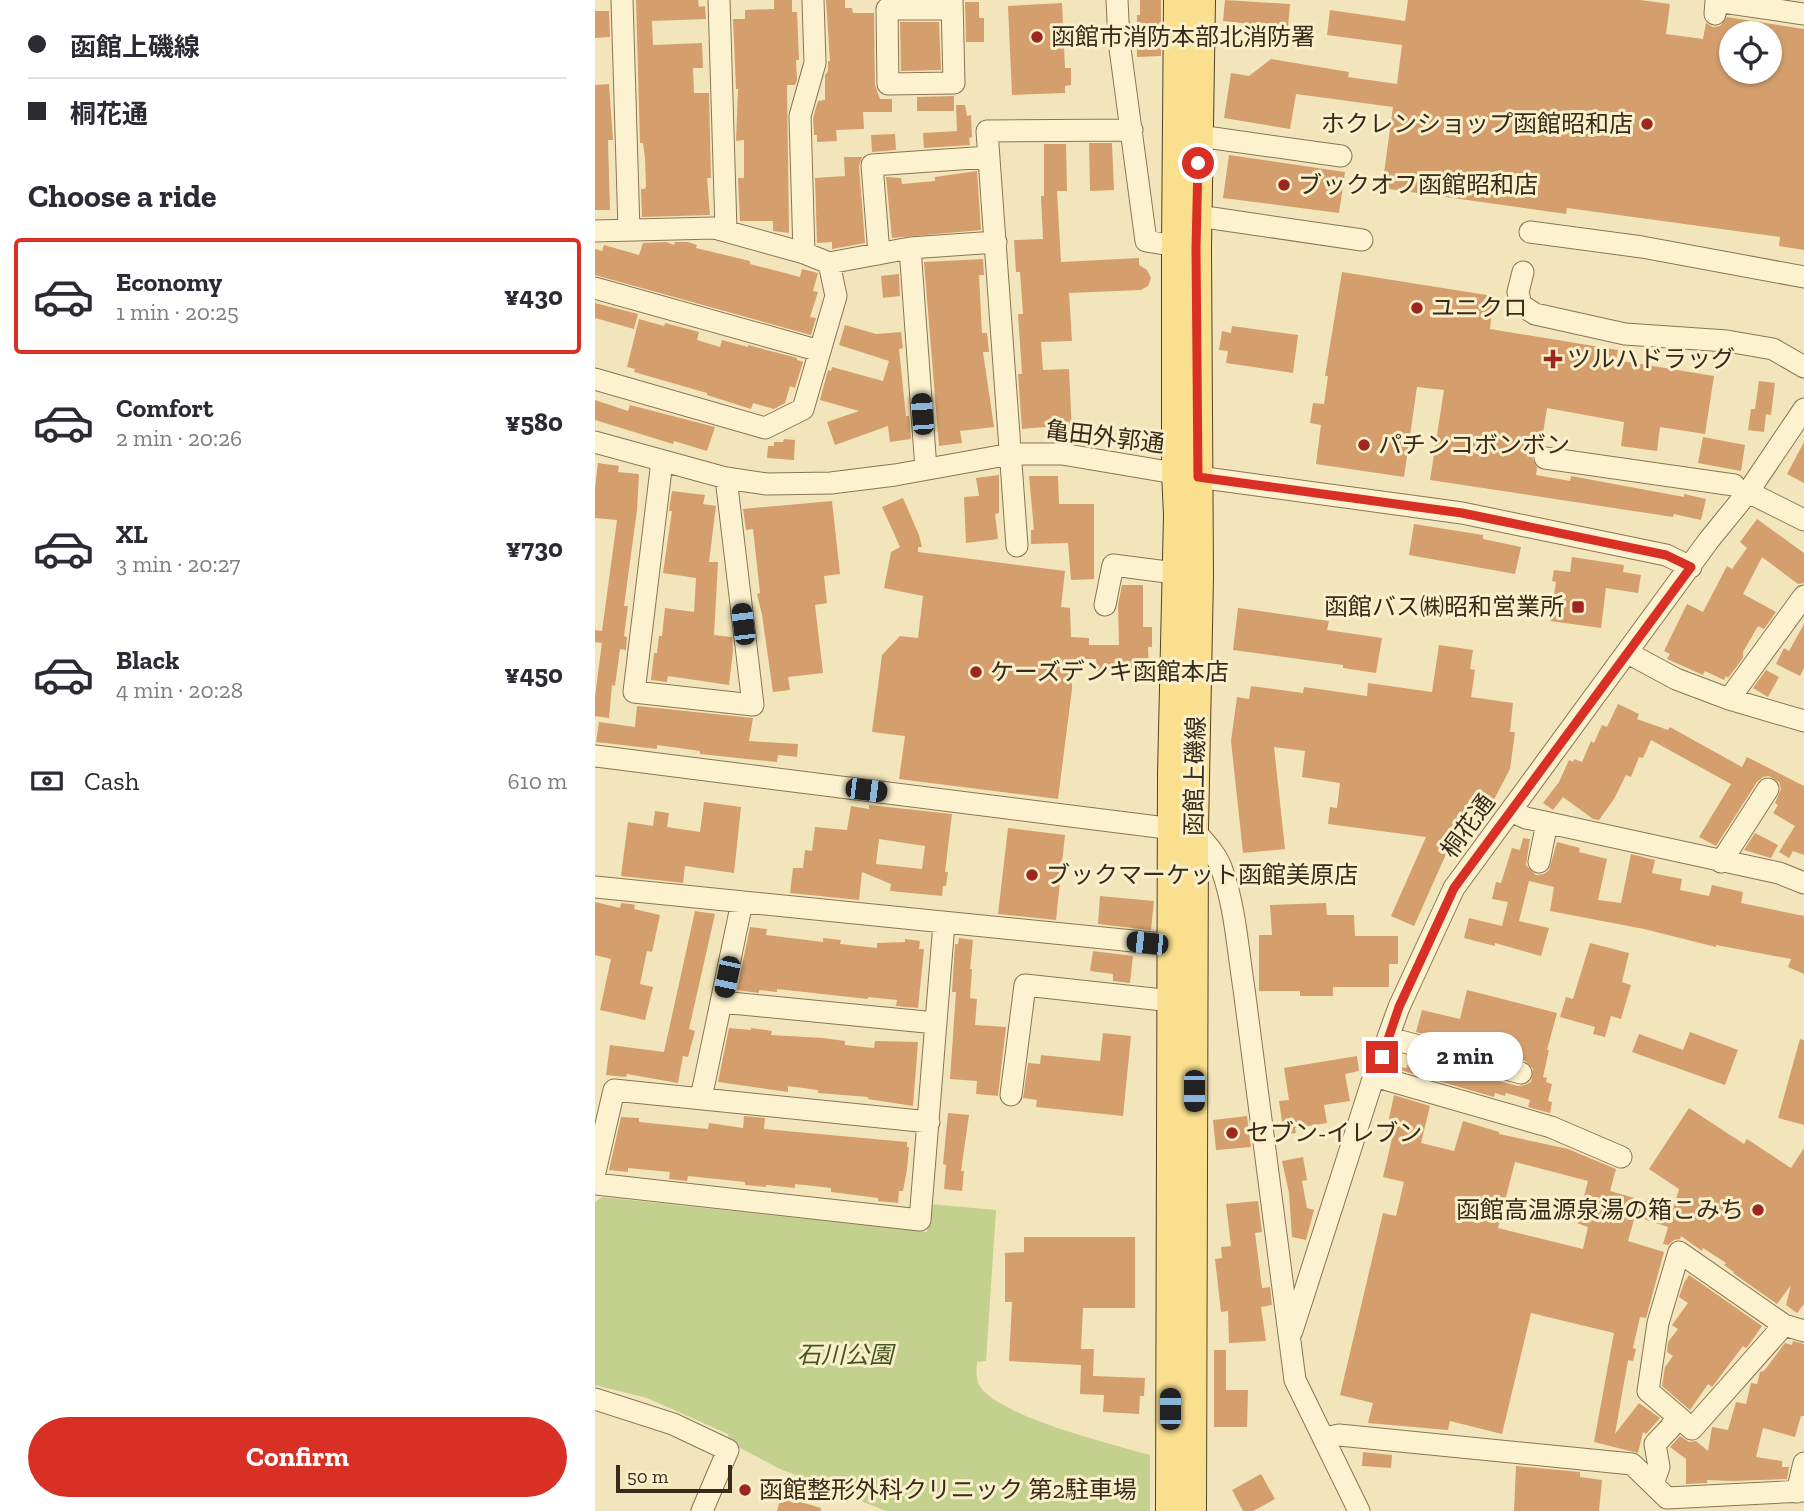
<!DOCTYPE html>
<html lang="en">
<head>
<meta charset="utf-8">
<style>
	body { margin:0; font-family:"Zilla Slab","Noto Sans JP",serif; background:#f2f2f3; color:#2b2b33; height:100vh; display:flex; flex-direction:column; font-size:26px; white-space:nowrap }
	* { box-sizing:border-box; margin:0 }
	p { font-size:23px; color:#7c7c81 }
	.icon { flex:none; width:38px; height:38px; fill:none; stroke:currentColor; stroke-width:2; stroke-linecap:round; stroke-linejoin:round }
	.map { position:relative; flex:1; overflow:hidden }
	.drawer { display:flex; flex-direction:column; background:#fff; width:595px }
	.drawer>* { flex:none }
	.banner { display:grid; align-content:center; height:154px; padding:0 28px; background:#fff }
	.controls { position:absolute; left:1124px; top:21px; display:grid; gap:14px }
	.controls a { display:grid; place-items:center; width:63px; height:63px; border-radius:50%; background:#fff; box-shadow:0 2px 5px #0004; font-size:35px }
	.scale { position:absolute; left:21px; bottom:18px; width:116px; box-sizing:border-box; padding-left:7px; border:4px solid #382b1a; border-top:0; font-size:19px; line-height:24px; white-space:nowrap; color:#382b1a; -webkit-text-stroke:5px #f9efcb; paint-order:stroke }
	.end { position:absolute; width:32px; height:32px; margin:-16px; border:9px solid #d93025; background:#fff; box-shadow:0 0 0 4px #fff }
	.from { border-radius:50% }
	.bubble { position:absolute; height:49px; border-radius:24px; background:#fff; box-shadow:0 2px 5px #0004; font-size:23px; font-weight:700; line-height:49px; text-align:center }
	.car { position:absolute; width:21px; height:42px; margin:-21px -10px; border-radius:9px; box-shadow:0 0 5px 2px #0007; background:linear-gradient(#222 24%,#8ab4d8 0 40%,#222 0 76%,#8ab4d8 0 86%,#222 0) }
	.banner b { display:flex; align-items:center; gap:24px; height:66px; font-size:26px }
	.banner b+b { border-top:2px solid #e1e1e2 }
	.banner i { width:18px; height:18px; background:#2b2b33 }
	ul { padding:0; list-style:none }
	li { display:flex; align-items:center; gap:21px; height:116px; margin:0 14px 10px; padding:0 14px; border:4px solid transparent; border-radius:7px }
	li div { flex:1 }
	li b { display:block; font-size:26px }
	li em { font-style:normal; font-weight:700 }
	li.current { border-color:#d93025 }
	li>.icon { width:63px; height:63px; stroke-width:1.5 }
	h2 { padding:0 28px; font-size:32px; line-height:84px }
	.pay { display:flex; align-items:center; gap:18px; height:77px; padding:0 28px; font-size:26px }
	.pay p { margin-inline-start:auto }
	.primary-button { display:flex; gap:14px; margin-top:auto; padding:14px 28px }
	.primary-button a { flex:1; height:80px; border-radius:42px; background:#d93025; color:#fff; font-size:28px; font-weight:700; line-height:80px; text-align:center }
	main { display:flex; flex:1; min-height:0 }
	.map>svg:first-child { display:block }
	.green { fill:#c4d08e }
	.building { fill:#d49f6d; fill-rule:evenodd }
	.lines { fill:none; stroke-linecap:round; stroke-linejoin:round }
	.minor-casing { stroke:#8a7553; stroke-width:23 }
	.major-casing { stroke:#574229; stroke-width:30 }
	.minor { stroke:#fcf2cf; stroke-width:21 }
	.major { stroke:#fae08e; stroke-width:28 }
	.route { stroke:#d93025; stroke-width:9 }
	.poi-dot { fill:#9f261e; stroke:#f9efcb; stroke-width:2.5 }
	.labels { text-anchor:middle; stroke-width:6; stroke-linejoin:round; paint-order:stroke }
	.poi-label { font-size:24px; fill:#382b1a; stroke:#f9efcb; text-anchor:start }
	.street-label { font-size:24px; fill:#382b1a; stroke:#f9efcb }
	.park-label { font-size:24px; font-style:italic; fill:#44561e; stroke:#f9efcb }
</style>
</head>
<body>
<main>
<section class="drawer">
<div class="banner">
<b><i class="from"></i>函館上磯線</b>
<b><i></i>桐花通</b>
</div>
<h2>Choose a ride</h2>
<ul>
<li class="current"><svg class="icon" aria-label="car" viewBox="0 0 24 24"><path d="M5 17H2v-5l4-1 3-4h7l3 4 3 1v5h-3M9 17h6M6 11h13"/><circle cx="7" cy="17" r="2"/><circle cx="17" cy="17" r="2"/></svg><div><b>Economy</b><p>1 min · 20:25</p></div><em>¥430</em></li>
<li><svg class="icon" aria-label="car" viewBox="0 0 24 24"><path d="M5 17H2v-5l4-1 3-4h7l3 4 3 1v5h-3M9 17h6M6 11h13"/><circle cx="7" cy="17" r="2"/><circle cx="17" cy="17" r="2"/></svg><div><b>Comfort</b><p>2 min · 20:26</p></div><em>¥580</em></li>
<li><svg class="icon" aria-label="car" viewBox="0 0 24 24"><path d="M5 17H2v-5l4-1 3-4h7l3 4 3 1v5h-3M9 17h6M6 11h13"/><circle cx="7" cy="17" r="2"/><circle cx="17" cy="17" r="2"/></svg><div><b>XL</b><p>3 min · 20:27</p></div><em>¥730</em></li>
<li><svg class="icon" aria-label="car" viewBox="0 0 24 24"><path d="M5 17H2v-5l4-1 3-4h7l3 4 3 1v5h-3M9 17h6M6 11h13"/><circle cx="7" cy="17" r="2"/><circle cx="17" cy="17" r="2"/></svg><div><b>Black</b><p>4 min · 20:28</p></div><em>¥450</em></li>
</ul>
<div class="pay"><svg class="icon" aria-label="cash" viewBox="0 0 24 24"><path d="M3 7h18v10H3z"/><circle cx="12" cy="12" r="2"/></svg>Cash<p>610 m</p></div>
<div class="primary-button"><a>Confirm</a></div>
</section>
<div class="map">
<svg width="1209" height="1511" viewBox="0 0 1209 1511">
	<rect width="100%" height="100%" fill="#f2e5bb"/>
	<path class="green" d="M7 1197 332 1232 334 1204 401 1210 391 1361 382 1362C381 1371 381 1381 386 1388 410 1418 516 1444 555 1455V1511H291L183 1468 134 1442 133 1434 52 1398 0 1385V1202Z"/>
	<path class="building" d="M41 0H103L104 7 110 6 111 19 57 21 58 45 107 43 108 68H98L99 93H114L116 178H112L115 215 47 217 46 189H50L51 186 50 158 48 143H45Z
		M179 0H197V12H202L204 60H201L202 80 200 85H192L194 233 178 231V221H145L143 178H149V140L141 141 143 89H141L138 19H150V10L179 9Z
		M231 0H250V8H257L258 13H279L280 85 285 99H297V112H268L269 129 241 130 242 141 222 142V135H219L218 118 223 101 230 100V75L233 71V61H235Z
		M545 0H566V56L542 57V15H545Z
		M630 0 695 4 693 28 628 21Z
		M813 0H1045L1075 4 1071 34 1108 39 1111 23 1118 27 1125 26 1132 17 1209 29V250L1184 246 1185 237 972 208 971 214 787 188 798 107 701 94 695 129 629 118 636 73 654 76 676 59 754 72 753 77 802 84 807 45 732 35 735 10 810 21ZM1136 33H1174V72H1136Z
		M370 2H384V18H389V42H371Z
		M467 3 470 68H476V85L470 86V93L417 95 413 6Z
		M0 11H14L15 37 0 38Z
		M305 22H344L346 70 306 71Z
		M14 84 18 140H13L15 210H0V85Z
		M359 96V111H322V97Z
		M361 105H370L372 116 376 115 377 137 374 138 375 145 329 148 328 133 362 131Z
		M300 134 301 150 277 152 276 135Z
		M494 143H517L519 190 495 191Z
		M449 144H471L472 191H462L466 262 544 258V265L552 270 556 278 553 286 546 290 474 293 477 341 446 342 448 370 474 369 477 432 463 433 462 426 427 429 423 374H427L423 314H428L425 272H421L419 240 448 239 446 196H449Z
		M634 155 750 172 744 213 628 198Z
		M249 157H267L264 166 270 243 237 249V242L222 243 220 178 250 176Z
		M382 171 386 230 297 238 291 177 306 178 307 184 340 181V177Z
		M71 242 79 245 80 242H93L102 245 101 248 155 261V264L205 277 207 269 223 273 218 291 223 292 215 317 221 318 216 335 0 275V249L7 251 9 245 44 255 48 243Z
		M388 259 389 275H384L387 333H392L394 352H388L399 427 365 431 367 443 344 446 329 262Z
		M747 272 898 296 895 329 1023 350 1021 360 1119 376 1110 434 1065 427 1062 451 1026 446 1029 422 952 408 946 446 939 450 937 457 942 468 941 475 975 481 976 476 1089 497V494L1111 499 1106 520 1079 514 1078 517 835 480 849 390 822 387 809 477 721 464 726 425 715 423 718 403 729 404 733 376H730Z
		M304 274 305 296 288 298 286 276Z
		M0 303 43 314 39 329 0 318Z
		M44 319 69 326 70 323 104 332 102 340 125 347 127 340 153 347V345L202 358V360L208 362 200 388 195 386 190 403 179 409 158 403 156 409 112 395V393L39 372 40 369 32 367Z
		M250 325 281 334 306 332 308 348 304 349 311 416H314L316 439 295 442 293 426 240 445 232 422 264 411 225 400 233 370 236 371 237 367 288 381 294 361 244 345Z
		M637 326 703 335 698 373 631 363 633 351 624 350 627 331 636 333Z
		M1164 381 1180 383 1176 415 1171 414 1169 432 1153 430 1156 409H1160Z
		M0 400 33 411 35 405 120 427 112 451 79 441 78 444 0 420Z
		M1108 437 1150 445 1146 471 1103 463Z
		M189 439 200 440 199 460 172 458 173 446H179V442H188Z
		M1209 442V483L1192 474Z
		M3 463 24 466 23 472 44 474 42 510 29 606H33L29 636 32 637 31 650 25 649 20 686 17 685 14 718 0 716V696L7 643 0 642V630L7 631 22 520 0 518V488Z
		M404 475V513L400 514 403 539 371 543 369 497 384 496 381 478Z
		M434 476H463L464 504H499V579L476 580 473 543 436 544V530H439Z
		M77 491 110 495 108 504 121 506 114 562H123L119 635 137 637 138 651 134 685 73 676 72 682 56 680 59 653H62L64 636H67L70 608 99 612 101 578 68 573 77 511H74Z
		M308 498 324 535 327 547H323V552L470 571 466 607 475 608 476 637 494 638V645H524L523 605 527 585H548V627H557V647H553L554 671 502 673 501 659H476L477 689 463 799 304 779 310 736 277 732 287 655 305 636 323 638 328 596 289 588 296 552 305 547 287 507Z
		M237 501 245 574 229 576 232 603 220 605 228 673 193 677 195 690 178 692 167 615 162 594 165 593 158 529 151 530 148 509Z
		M1162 519 1209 553V583L1203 584 1167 557 1148 594 1181 612 1169 629 1163 626 1148 652V658L1133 678 1131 676 1129 680 1110 671 1108 675 1072 659 1075 654 1069 651 1092 604 1108 612 1132 566 1137 569 1152 548 1145 542Z
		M819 524 888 535V539L926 547 920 574 814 555Z
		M977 557 1029 565 1028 572 1046 575 1043 593 1011 588 1006 628 955 621 961 582 957 581 959 570 975 572Z
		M643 608 734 621 732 630 787 638 781 673 748 668V665L638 650Z
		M1209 624V668L1205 676 1181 664 1189 648 1194 651Z
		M844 645 878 650 875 669 880 670 876 697 918 703 915 732H920L915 769 884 828 864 825 819 926 796 916 831 837 733 824 735 807 742 808 745 783 707 777 710 751 679 747 690 849 648 853 636 741 642 697 654 699 656 686 708 693 709 687 772 696 773 683 837 692Z
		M1171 670 1184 677 1173 697 1158 688Z
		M1023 704 1044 714 1042 719 1073 730 1075 727 1147 767 1152 757 1209 786V855L1198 851 1194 858 1184 852 1200 826 1178 813 1183 805 1180 803 1186 789 1184 782 1174 776 1168 777 1162 782 1121 846 1104 837 1136 784 1056 740 1048 758 1044 757 1036 777 1031 775 1019 799 1004 820 998 819 968 797 958 810 948 803 964 782 974 760 978 762 979 759 987 762 996 741 999 743 1007 725 1012 727Z
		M42 706 158 718 154 741 203 744 202 757 183 755 182 762 105 754V751L62 745V749L1 742 4 722 40 727Z
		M109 802 146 807 139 873 90 866 88 883 26 876 33 822 58 826 60 811 74 813 72 827 105 832Z
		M274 805 357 814 350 872H353L351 886H348L347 896 295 891 296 884 267 872 264 900 195 893 198 868H208L210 850 217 851 220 827 252 830 256 806 274 809ZM284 839 330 846 327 869 281 864Z
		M413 828 470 835 461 920 403 914Z
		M1160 833 1183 845 1176 858 1149 850Z
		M928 838 935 839 931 865 941 875 949 874 954 870 962 842 985 848 984 852 1012 859 1003 900 1026 903 1036 854 1060 860 1057 873 1087 879 1085 890 1114 896 1117 885 1148 892 1146 903 1209 916V974L1193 967 1196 959 1121 945V947L1049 929 955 911 959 887 934 881 924 921 954 928 946 956 900 943V946L869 938 874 918 907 926 913 902 897 899 901 882 906 883 917 848 925 850Z
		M505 896 559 901 556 930 503 924Z
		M0 902 25 908 26 903 36 904 40 905 39 909 65 915 57 952 52 951 45 984 58 987 50 1020 5 1010 16 959 0 955Z
		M731 903 732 915H759L760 936H803V964H794V987H738V996H705V991H664V935H677L675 905Z
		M100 911 120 914 94 1029 100 1031 93 1057 88 1056 83 1083 32 1074 31 1077 11 1075 15 1045 69 1052Z
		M155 927 172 929 171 935 228 942V938L246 940 245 944 282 948V943L310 942V939L325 941 324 949H329L323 1008 301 1006 302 1000 273 997V999L182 989V992L164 990V993L142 990Z
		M364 938 378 940 375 969H377L375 998 382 999 380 1025 411 1027 403 1096 381 1094 382 1081 355 1079 361 992H357L360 944H363Z
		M995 943 1034 953 1027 982 1036 985 1026 1019 1016 1016 1010 1037 998 1034 1000 1027 965 1017 971 997 978 999Z
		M498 951 538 956 535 983 518 981V974L495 971Z
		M872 990 962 1013 952 1050H954L948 1077 952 1078 951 1082 957 1084 953 1101 957 1102 955 1113 933 1107 935 1100 911 1093 910 1096 900 1093 899 1097 805 1070 806 1067 812 1068V1065L816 1066 817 1058 923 1086 930 1085 936 1082 938 1069 930 1061 821 1032 827 1010 865 1019Z
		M134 1028 156 1030V1028L177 1031 176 1035 228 1038 250 1041V1045L279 1048 280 1041 323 1042 318 1106 273 1099V1097L223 1093V1090L193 1086V1092L123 1082Z
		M1095 1032 1143 1050 1130 1085 1037 1052 1044 1034 1088 1050Z
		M508 1033 536 1036 528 1116 441 1107 442 1100 428 1098 433 1063 445 1064 446 1055 505 1061Z
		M1205 1039 1209 1040V1125L1183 1118Z
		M762 1056 764 1071 750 1074 755 1101 729 1105 732 1123 700 1128 701 1133 689 1135 684 1101 694 1100 689 1068Z
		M799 1095 835 1106 826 1143 859 1151 868 1121 904 1132V1134L973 1149 1021 1169 1015 1191 1078 1209 1084 1189 1054 1169 1094 1108 1149 1144 1152 1139 1196 1168 1209 1148V1304L1202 1313 1191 1305 1196 1285 1182 1304 1138 1273 1139 1272 1129 1265 1131 1263 1108 1248 1107 1251 1086 1236 1085 1239 1079 1240 1073 1245 1068 1244 1073 1227 1040 1216 1033 1241 1069 1252 1051 1318 1045 1317 1038 1348 1041 1349 1038 1361 1033 1360 1020 1434 1044 1403 1065 1418 1051 1434 1048 1432 1043 1453 999 1442 1019 1333 936 1313 907 1434 855 1421 853 1430 773 1423 778 1403 745 1395 788 1213 801 1216 809 1182 788 1177 798 1134 791 1132ZM920 1162 993 1181 982 1223 993 1227 988 1249 903 1228Z
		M353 1113 374 1115 366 1171H369L367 1191 349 1189 351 1165 348 1164Z
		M149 1116 170 1118 169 1129 312 1142V1147H314L312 1169 308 1191H304L303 1203 283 1201V1198L236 1192V1188L200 1184V1188L171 1185V1187L150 1185V1182L93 1176 92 1181 74 1179 75 1172 33 1168V1172L14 1170 26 1117 44 1118V1122L113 1129 114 1123 148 1128Z
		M652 1116 656 1147 621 1150 618 1120Z
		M708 1157 712 1180 707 1181 712 1208 719 1210 711 1240 697 1237 694 1193 687 1161Z
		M663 1201 667 1232 660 1233 667 1288 675 1287 677 1305 666 1307 671 1341 634 1343 633 1311 626 1312 620 1259 627 1258 626 1247 636 1246 631 1204Z
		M429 1237H540V1308H488L486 1349H499L498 1376 550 1378 549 1396H545L544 1414 508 1412 509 1395 485 1394 486 1365 414 1361 417 1302H410V1253L429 1252Z
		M1094 1275 1167 1326 1153 1346 1151 1348 1148 1346 1117 1387 1113 1384 1095 1410 1067 1386 1070 1367 1078 1356 1072 1352 1073 1342 1083 1329 1077 1325 1093 1303 1084 1297 1089 1283Z
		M1198 1341 1209 1344V1416H1206L1200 1437 1168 1428 1161 1457 1187 1461V1467H1194L1192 1479 1138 1481 1112 1480V1483L1091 1484V1459L1075 1447 1085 1436 1094 1442 1101 1441 1113 1451 1117 1427 1133 1430 1141 1402 1151 1404 1156 1383 1162 1384 1165 1372 1169 1371 1190 1343 1197 1345Z
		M619 1350H631V1390H653L652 1427H619Z
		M768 1452 797 1455 796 1468 767 1466Z
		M921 1466 985 1472V1477L1007 1480 1004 1511H919Z
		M666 1474 680 1499 658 1511H648L637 1490Z
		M186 1496 226 1508V1511H182Z"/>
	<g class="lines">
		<g class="minor-casing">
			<path id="minor" d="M27 0 34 230
				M124 0 131 230
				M357 0 359 83 293 84 292 9H357
				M522 0 524 41 551 241 595 248
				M1120 14 1121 1 1209 14
				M604 136 746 156
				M617 218 767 240
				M0 231 119 228 209 253 234 263 315 248 401 242
				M935 232 1047 247 1209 277
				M315 248 331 469
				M209 253 205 116 220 63 218 0
				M284 254 277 165 394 157
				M928 272 923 292 926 305 940 314 1030 334 1132 341 1178 349 1209 367
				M0 288 225 351
				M0 379 170 428 208 409 241 296 234 263
				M0 442 131 478 172 484 236 483 300 475 416 454H467L603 477 867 513 1071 555 1096 567
				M950 458 1139 485
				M67 461 39 692 158 705 131 478
				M1153 492 1209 520
				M422 546 392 131 537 130
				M510 605 518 565 595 575
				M1033 653 1081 679 1134 699 1209 721
				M1134 699 1209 596
				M0 756 579 829 599 830C609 842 622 854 627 870 640 906 643 951 649 989L700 1380 764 1511
				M916 811 931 818 1184 873 1209 883
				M944 862 952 823
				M1126 862 1173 789
				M0 887 578 945
				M126 1002 341 1023
				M794 1038 926 1073
				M779 1076 956 1127 1026 1157
				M416 1095 430 985 577 1001
				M106 1098 147 902
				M0 1172 19 1090 334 1122
				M0 1184 325 1220 349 923
				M697 1331 778 1079 804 1007 859 888 1114 540 1153 492 1209 409
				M0 1399 78 1424 133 1450 107 1511
				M1081 1415 1097 1429 1189 1325
				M730 1438 744 1435 1037 1464 1072 1498 1209 1491
				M1058 1484 1064 1467 1060 1444 1076 1427 1081 1415 1053 1391 1063 1323 1084 1252 1189 1325 1209 1331
				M1202 1492 1209 1463"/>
		</g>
		<g class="major-casing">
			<path id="major" d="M575 1511 577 774 583 515 581 472V247L583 0
				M597 1511 599 830 604 577 602 248 606 0"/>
		</g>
		<use href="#minor" class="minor"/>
		<use href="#major" class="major"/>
	</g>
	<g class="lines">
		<path class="route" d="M603 163 601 248 603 477 867 513 1071 555 1096 567 859 888 804 1007 787 1057"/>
	</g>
	<g class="poi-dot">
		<circle cx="442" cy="37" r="7"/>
		<circle cx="1052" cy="124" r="7"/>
		<circle cx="689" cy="185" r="7"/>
		<circle cx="822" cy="308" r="7"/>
		<path d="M954.5 348.5h7v7h7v7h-7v7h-7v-7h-7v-7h7z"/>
		<circle cx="769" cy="445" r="7"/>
		<rect x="976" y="600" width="14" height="14" rx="3.5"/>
		<circle cx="381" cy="672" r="7"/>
		<circle cx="437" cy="875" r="7"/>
		<circle cx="637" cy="1133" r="7"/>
		<circle cx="1163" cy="1210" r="7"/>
		<circle cx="150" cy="1490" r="7"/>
	</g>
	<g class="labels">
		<g class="poi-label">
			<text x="456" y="45">函館市消防本部北消防署</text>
			<text x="1038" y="132" text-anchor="end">ホクレンショップ函館昭和店</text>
			<text x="703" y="193">ブックオフ函館昭和店</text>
			<text x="836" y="316">ユニクロ</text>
			<text x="972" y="367">ツルハドラッグ</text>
			<text x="783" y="453">パチンコボンボン</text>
			<text x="969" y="615" text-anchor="end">函館バス㈱昭和営業所</text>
			<text x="395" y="680">ケーズデンキ函館本店</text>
			<text x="451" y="883">ブックマーケット函館美原店</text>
			<text x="651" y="1141">セブン-イレブン</text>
			<text x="1149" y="1218" text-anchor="end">函館高温源泉湯の箱こみち</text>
			<text x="164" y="1498">函館整形外科クリニック 第2駐車場</text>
		</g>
		<g class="street-label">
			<text transform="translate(510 437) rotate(7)" y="8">亀田外郭通</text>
			<text transform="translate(600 776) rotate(-89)" y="8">函館上磯線</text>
			<text transform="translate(873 826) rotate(-54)" y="8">桐花通</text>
		</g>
		<g class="park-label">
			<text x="250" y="1363">石川公園</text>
		</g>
	</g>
</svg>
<div class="controls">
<a><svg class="icon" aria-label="locate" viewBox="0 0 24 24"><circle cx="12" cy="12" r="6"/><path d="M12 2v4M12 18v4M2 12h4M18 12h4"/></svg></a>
</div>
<div class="scale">50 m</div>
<i class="end from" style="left:603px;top:163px"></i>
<i class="end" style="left:787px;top:1057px"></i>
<div class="bubble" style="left:812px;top:1032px;width:116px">2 min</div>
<i class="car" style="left:327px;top:414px;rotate:356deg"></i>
<i class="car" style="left:148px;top:624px;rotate:353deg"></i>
<i class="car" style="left:271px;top:790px;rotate:97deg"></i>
<i class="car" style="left:552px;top:943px;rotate:276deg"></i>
<i class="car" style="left:132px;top:977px;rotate:192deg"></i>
<i class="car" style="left:599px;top:1091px;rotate:180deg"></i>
<i class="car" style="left:575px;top:1409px;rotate:0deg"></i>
</div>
</main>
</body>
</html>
